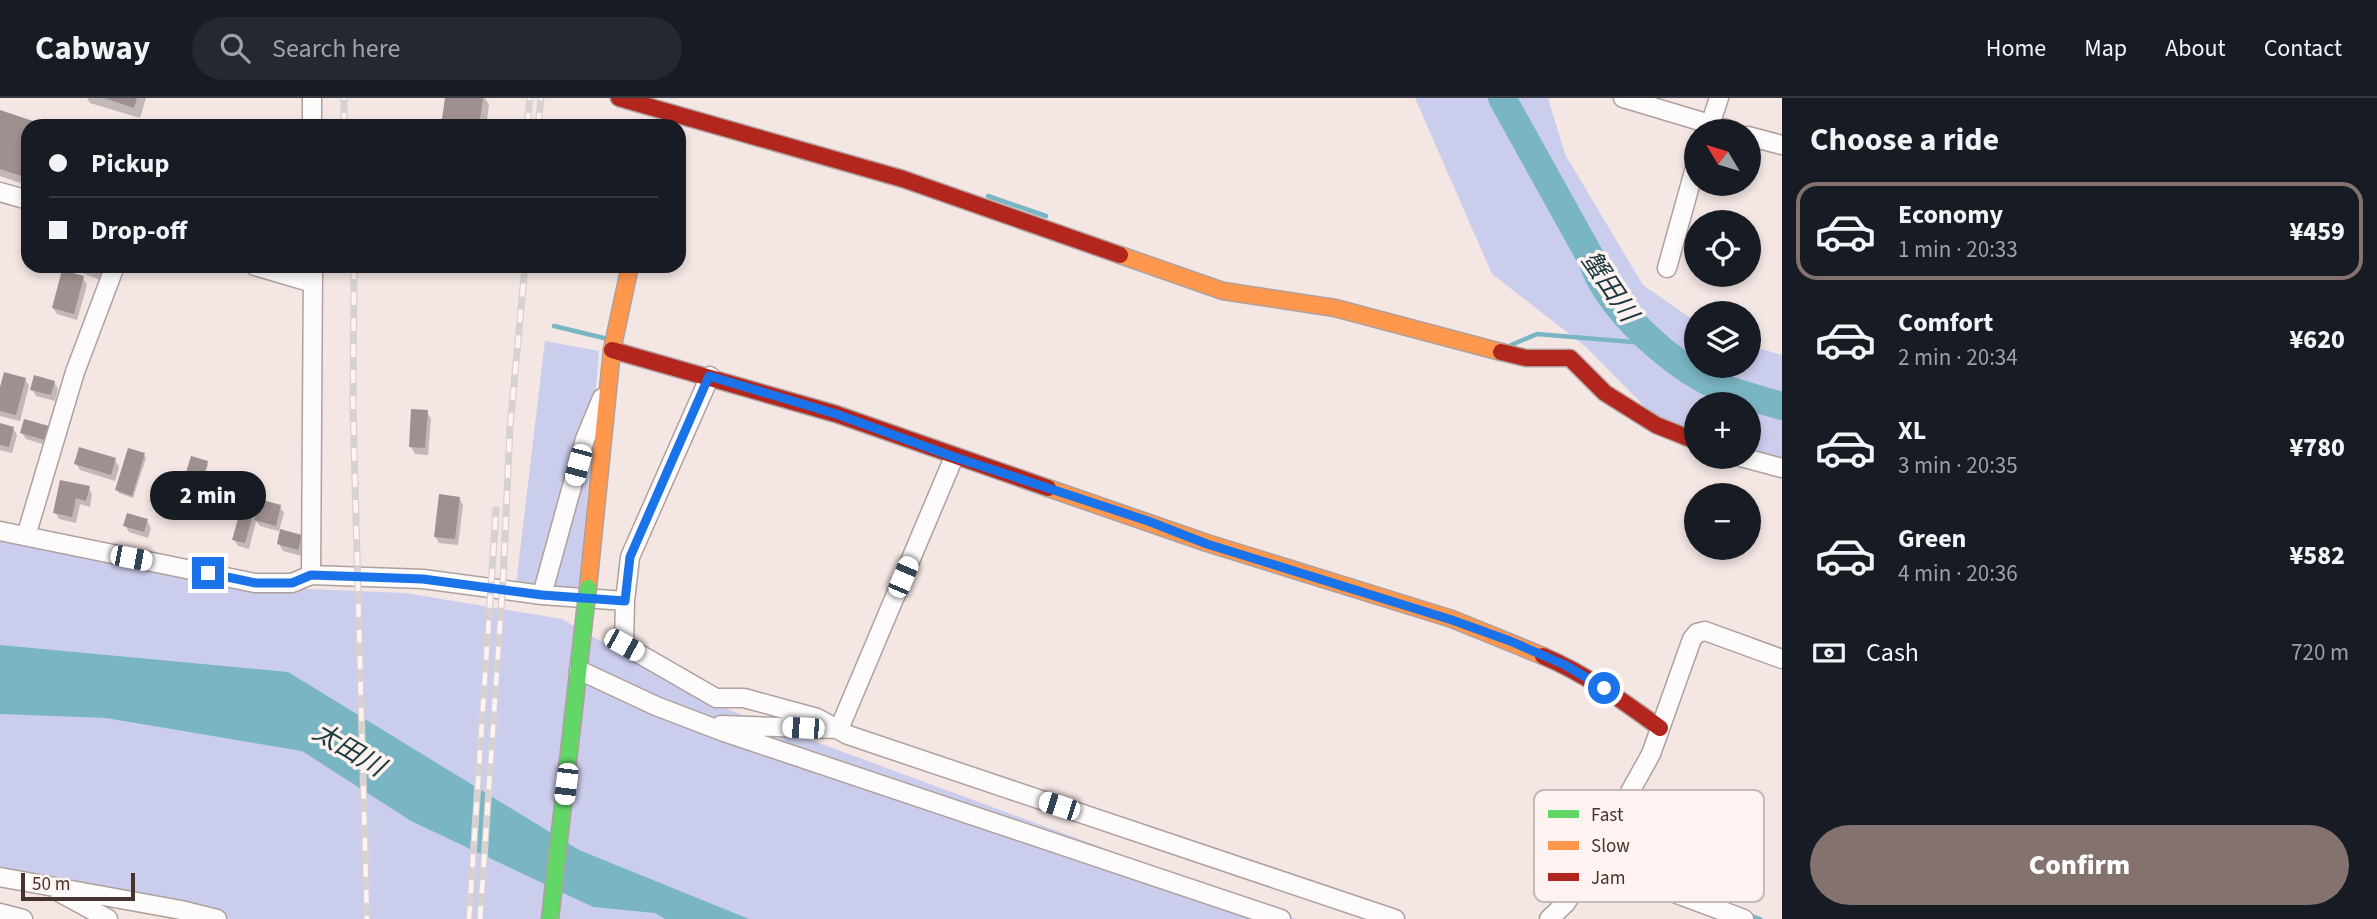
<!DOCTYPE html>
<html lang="en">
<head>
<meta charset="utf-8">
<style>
	body { margin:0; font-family:"Source Sans 3","Noto Sans JP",sans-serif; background:#242831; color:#f1f3f6; height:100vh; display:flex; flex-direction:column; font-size:26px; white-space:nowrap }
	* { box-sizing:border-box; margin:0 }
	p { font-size:23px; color:#9ea1a6 }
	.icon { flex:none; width:38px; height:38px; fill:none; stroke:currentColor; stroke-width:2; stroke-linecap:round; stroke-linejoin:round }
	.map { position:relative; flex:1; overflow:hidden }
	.details { display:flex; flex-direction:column; background:#171b24; width:595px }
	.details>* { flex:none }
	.top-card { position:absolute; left:21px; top:21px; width:665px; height:154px; border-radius:21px; box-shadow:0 4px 10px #0003; display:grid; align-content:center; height:154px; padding:0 28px; background:#171b24 }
	.needle { width:46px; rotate:308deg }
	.buttons { position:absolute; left:1684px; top:21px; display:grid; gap:14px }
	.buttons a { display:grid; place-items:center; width:77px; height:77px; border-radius:50%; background:#171b24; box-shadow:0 4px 10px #0003; font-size:35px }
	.scale { position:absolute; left:21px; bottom:18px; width:114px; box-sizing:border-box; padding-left:7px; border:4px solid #47332d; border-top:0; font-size:19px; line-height:24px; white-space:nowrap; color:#47332d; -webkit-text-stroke:5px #fef3f0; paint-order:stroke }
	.end { position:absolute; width:32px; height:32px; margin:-16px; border:9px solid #1a73e8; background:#fff; box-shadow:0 0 0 4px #fff }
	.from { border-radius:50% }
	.bubble { position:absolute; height:49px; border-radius:24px; background:#171b24; box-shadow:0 4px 10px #0003; font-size:23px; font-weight:800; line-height:49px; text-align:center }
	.car { position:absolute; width:21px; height:42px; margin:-21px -10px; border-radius:9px; box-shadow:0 0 5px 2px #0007; background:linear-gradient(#fff 24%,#345 0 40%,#fff 0 76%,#345 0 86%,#fff 0) }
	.top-card b { display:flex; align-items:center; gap:24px; height:66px; font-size:26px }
	.top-card b+b { border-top:2px solid #363941 }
	.top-card i { width:18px; height:18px; background:#f1f3f6 }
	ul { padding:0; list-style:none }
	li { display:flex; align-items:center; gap:21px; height:98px; margin:0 14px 10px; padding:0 14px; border:4px solid transparent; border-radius:21px }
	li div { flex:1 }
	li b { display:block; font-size:26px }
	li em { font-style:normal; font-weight:800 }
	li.active { border-color:#83726d }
	li>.icon { width:63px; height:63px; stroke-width:1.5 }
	h2 { padding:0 28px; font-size:32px; line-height:84px }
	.pay { display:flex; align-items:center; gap:18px; height:77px; padding:0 28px; font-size:26px }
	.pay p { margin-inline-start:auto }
	.primary-button { display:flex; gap:14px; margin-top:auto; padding:14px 28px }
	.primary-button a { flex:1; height:80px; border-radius:42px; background:#83726d; color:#fff; font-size:28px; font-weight:800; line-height:80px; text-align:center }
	header { display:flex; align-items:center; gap:42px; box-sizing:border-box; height:98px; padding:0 35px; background:#171b24; border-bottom:2px solid #363941 }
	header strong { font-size:33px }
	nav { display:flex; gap:38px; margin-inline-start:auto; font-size:24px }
	.search { width:490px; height:63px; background:#242831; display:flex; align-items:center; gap:18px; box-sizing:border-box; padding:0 24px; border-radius:38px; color:#9ea1a6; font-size:26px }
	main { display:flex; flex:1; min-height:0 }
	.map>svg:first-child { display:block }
	.green { fill:#cbcded }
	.water { fill:#79b5c2 }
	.shadow { fill:#0003 }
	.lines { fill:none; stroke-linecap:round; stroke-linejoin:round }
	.stream { stroke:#79b5c2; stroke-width:4.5 }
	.river { stroke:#79b5c2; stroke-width:28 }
	.building { fill:#9e908f }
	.street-casing { stroke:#afa09d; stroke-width:21 }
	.fast-casing { stroke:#afa09d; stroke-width:19 }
	.slow-casing { stroke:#afa09d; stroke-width:19 }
	.jam-casing { stroke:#afa09d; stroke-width:19 }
	.street { stroke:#fdfbfb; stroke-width:18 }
	.fast { stroke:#63d668; stroke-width:16 }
	.slow { stroke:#ff974d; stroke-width:16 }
	.jam { stroke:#b3261e; stroke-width:16 }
	.rail-casing { stroke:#d7d2d1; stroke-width:7 }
	.rail { stroke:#fef3f0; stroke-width:4.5; stroke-dasharray:13; stroke-linecap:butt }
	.fast-bridge-casing { stroke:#afa09d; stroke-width:19; stroke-linecap:butt }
	.fast-bridge { stroke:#63d668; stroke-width:16 }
	.route { stroke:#1a73e8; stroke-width:9 }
	.labels { text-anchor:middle; stroke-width:7; stroke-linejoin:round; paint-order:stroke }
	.water-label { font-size:26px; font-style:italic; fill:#1d3940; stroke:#fef3f0 }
	.key { fill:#fef3f0; stroke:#c7b9b6; stroke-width:2 }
	.key-label { font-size:19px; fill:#47332d }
</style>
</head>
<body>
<header>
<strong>Cabway</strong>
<div class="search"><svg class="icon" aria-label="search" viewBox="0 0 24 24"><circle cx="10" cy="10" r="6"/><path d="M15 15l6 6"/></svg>Search here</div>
<nav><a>Home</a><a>Map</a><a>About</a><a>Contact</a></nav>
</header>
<main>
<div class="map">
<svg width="1782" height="821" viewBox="0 0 1782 821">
	<rect width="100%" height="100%" fill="#f3e6e3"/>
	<path class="green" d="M1415 0H1548L1565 56 1643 187 1696 224V268H1748V247L1782 257V364L1748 354V306H1696V334L1655 319 1585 248 1492 176Z
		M545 243 599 253 579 494 516 487Z
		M0 435 235 488 405 495 562 521 705 603 1296 821H231L0 772Z"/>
	<path class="water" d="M0 547 288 574 579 752 749 821H665L655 815 593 809 411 723 302 653 106 620 0 616Z"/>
	<path class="shadow" d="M87 0H146L140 20 90 5Z
		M447 0H485L489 7 486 28H443Z
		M0 14 38 28H28L26 87 0 78Z
		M73 168H103L105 170 100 182 75 172Z
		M83 180 87 187 77 222 57 216 53 210Z
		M25 281 29 288 20 323 0 318V296Z
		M54 284 58 291 55 303 36 298 32 291Z
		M427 314 431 321 428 357 415 356 411 349Z
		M0 326 13 330 17 337 12 355 0 352Z
		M48 329 52 336 49 348 26 341 22 335Z
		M144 357 146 360 133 400 119 395 117 392Z
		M115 362 119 369 115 383 80 372 76 365Z
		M207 364 208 367 196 407 181 403 180 400Z
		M88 389 92 396 90 409 80 406 76 425 59 421 55 414Z
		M459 400 463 407 458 447 439 445 435 438Z
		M280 409 284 415 279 433 301 439 305 446 302 458 283 453 279 446 282 434 260 428 256 423 249 451 238 448 234 441 253 415 256 420Z
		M147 423 151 430 148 440 129 434 125 427Z"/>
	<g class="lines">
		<path class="stream" d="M988 98 1046 118
			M554 228 608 241
			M1511 247 1537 236 1656 246
			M1746 816 1760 821"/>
		<path class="river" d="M1502 0 1592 162C1607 210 1674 270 1720 289 1740 297 1762 302 1782 308"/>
	</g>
	<path class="building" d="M104 0H137L134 10Z
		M445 0H483L479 28H441Z
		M0 12 39 25 38 28H28V56L21 78 0 71Z
		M77 21 101 27 100 28H75Z
		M76 168H99L97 176Z
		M62 172 84 178 74 216 52 210Z
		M4 274 26 280 16 317 0 313V289Z
		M34 277 55 283 51 297 30 292Z
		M411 311 428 312 425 350 409 349Z
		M24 321 49 328 45 342 20 335Z
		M0 325 14 329 9 349 0 347Z
		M79 349 116 360 111 377 74 366Z
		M128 350 145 355 132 398 115 392Z
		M191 358 208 363 195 405 178 400Z
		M60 382 90 388 86 403 76 400 72 419 53 415Z
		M439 396 460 399 455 441 434 439Z
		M259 401 281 407 276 428 254 422Z
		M241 410 254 413 245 445 232 442Z
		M127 415 148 421 144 434 123 428Z
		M280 431 302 437 298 452 277 446Z"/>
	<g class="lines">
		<g class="street-casing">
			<path id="street" d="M312 0V28
				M1623 0 1733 33
				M1708 33 1719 0
				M1748 38 1782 47
				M0 94 28 102
				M255 168 313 185
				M1667 170 1696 66
				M710 278 630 459 625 503 624 547 716 600H744L817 620 848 637 1395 821
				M1741 359 1782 370
				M0 433 255 485H292L311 477 423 481 542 497 625 503
				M26 438 75 274 115 168
				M311 477 313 168
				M542 497 585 341 602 300
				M579 572 656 608 724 634 1281 821
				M721 627 837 631 842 624 954 359
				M1591 764 1651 656 1692 541 1697 535 1705 533 1782 561
				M0 779 181 812 217 821
				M59 794 108 821
				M0 815 23 821
				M1549 821 1566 805 1591 764 1744 821"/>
		</g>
		<g class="fast-casing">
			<path id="fast" d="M550 821 585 514"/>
		</g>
		<g class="slow-casing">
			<path id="slow" d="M1120 157 1223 193 1335 210 1501 254
				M1048 390 1207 445 1452 521 1543 558
				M588 490 612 252 630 168"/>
		</g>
		<g class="jam-casing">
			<path id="jam" d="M619 0 903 81 1120 157
				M612 252 836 316 1048 390
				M1501 254 1526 260H1570L1605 295 1656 327 1696 343
				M1543 558C1586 576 1623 603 1660 630"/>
		</g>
		<use href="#street" class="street"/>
		<use href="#fast" class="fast"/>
		<use href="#slow" class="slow"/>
		<use href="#jam" class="jam"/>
		<g class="rail-casing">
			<path id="rail" d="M344 28V0
				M527 28 530 0
				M538 28 541 0
				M354 168 353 311 367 821
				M469 821 496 412
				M480 821 503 483 510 329 525 168"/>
		</g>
		<use href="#rail" class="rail"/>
		<g class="fast-bridge-casing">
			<path id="fast-bridge" d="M585 514 588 490"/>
		</g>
		<use href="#fast-bridge" class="fast-bridge"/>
	</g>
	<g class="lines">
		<path class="route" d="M208 475 256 485H292L311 477 423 481 542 497 625 503 630 459 709 278 836 316 954 359 1148 423 1207 446 1452 522 1510 543 1565 567 1604 590"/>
	</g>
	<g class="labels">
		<g class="water-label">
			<text transform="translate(1610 188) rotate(56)" y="9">蟹田川</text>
			<text transform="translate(349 651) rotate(31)" y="9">太田川</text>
		</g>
	</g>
	<rect x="1534" y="692" width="230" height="112" rx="10" class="key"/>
	<rect x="1548" y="712" width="31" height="8" fill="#63d668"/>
	<rect x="1548" y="743" width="31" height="9" fill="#ff974d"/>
	<rect x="1548" y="775" width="31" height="8" fill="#b3261e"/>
	<g class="key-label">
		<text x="1591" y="723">Fast</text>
		<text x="1591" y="754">Slow</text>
		<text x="1591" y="786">Jam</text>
	</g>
</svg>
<div class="buttons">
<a><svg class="needle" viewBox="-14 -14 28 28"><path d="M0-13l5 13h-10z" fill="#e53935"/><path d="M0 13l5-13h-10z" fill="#9ea1a6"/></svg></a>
<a><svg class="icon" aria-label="locate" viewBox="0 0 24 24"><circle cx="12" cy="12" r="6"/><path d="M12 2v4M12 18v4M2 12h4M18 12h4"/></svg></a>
<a><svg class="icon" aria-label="layers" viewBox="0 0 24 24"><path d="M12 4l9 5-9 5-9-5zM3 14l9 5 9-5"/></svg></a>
<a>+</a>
<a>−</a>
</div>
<div class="scale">50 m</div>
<i class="end from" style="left:1604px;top:590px"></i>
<i class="end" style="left:208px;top:475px"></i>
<div class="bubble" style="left:150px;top:373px;width:116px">2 min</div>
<i class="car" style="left:578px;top:367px;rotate:195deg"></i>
<i class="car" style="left:131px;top:460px;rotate:101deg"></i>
<i class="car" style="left:903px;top:479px;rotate:23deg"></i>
<i class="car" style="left:624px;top:547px;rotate:119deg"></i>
<i class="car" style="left:803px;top:630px;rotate:273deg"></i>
<i class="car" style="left:566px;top:686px;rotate:187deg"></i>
<i class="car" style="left:1059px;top:708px;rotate:288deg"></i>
<div class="top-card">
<b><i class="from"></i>Pickup</b>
<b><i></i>Drop-off</b>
</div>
</div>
<section class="details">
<h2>Choose a ride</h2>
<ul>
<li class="active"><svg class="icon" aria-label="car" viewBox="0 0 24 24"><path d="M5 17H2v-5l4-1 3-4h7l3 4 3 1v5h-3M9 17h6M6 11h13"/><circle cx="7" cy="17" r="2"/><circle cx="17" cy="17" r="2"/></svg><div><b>Economy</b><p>1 min · 20:33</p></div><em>¥459</em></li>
<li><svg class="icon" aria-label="car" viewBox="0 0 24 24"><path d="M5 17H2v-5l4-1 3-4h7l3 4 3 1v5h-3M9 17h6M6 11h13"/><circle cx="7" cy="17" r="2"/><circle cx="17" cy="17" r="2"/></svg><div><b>Comfort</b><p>2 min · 20:34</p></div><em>¥620</em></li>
<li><svg class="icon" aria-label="car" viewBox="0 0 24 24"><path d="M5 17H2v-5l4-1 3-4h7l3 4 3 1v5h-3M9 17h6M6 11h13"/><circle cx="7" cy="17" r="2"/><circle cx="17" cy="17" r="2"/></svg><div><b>XL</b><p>3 min · 20:35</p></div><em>¥780</em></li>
<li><svg class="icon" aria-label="car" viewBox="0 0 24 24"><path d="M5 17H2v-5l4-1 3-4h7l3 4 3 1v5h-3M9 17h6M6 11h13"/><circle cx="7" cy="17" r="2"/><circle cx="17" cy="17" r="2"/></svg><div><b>Green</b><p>4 min · 20:36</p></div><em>¥582</em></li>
</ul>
<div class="pay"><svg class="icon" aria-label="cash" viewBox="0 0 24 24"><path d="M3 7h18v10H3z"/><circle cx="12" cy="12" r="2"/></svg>Cash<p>720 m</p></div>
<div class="primary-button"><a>Confirm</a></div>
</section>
</main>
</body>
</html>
